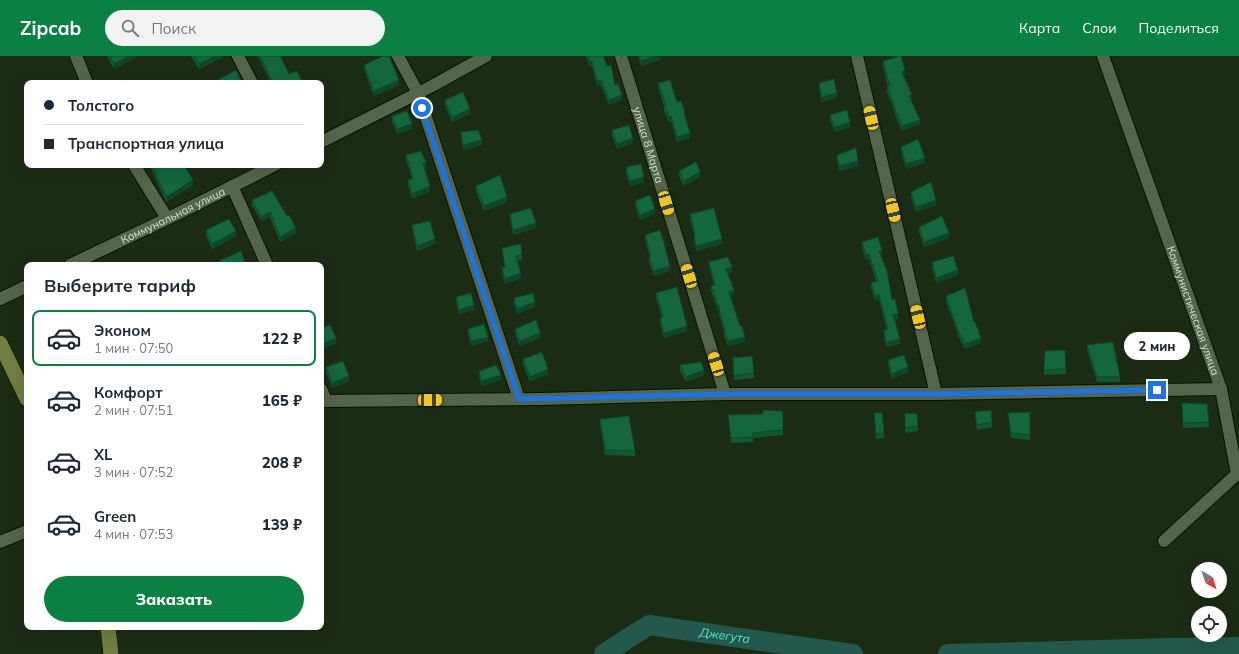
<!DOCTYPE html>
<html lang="ru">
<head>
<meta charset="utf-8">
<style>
	body { margin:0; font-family:Mulish,sans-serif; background:#f2f2f3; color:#1f2937; height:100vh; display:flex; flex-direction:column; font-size:15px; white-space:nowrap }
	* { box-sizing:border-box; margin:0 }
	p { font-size:13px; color:#747a83 }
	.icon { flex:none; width:22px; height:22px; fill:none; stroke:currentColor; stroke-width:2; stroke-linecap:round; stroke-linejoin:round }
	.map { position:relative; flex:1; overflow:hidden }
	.details { position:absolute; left:24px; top:206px; width:300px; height:368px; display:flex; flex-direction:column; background:#fff; border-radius:8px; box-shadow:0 4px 16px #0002 }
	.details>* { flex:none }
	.top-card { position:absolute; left:24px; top:24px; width:300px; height:88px; border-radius:8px; box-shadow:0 4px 16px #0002; display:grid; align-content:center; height:88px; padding:0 20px; background:#fff }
	.needle { width:26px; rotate:141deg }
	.buttons { position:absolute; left:1191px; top:506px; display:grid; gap:8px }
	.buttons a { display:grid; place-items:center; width:36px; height:36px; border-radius:50%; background:#fff; box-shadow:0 4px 16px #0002; font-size:20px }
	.end { position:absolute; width:18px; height:18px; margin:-9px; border:5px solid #1a73e8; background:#fff; box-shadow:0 0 0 2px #fff }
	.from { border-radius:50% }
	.bubble { position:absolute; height:28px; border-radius:14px; background:#fff; box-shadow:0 4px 16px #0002; font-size:13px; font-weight:800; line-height:28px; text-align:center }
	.car { position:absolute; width:12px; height:24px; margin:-12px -6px; border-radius:5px; box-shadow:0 0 3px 1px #0007; background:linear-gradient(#f5c518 24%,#345 0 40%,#f5c518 0 76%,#345 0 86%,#f5c518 0) }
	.top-card b { display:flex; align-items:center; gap:14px; height:38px; font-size:15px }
	.top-card b+b { border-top:1px solid #e0e1e3 }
	.top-card i { width:10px; height:10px; background:#1f2937 }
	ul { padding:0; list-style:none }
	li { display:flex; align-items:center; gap:12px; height:56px; margin:0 8px 6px; padding:0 12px; border:2px solid transparent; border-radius:8px }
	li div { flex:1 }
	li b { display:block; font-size:15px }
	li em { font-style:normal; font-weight:800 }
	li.selected { border-color:#0b8043 }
	li>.icon { width:36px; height:36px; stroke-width:1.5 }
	h2 { padding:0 20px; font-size:18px; line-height:48px }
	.action { display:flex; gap:8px; margin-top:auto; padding:8px 20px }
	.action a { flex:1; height:46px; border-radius:24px; background:#0b8043; color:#fff; font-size:16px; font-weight:800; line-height:46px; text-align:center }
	header { display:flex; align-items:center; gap:24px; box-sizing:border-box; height:56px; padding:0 20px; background:#0b8043; color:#fff }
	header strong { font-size:19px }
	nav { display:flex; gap:22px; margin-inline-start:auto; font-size:14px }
	.search { width:280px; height:36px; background:#f2f2f3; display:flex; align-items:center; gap:10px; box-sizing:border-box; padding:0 14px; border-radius:22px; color:#747a83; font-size:15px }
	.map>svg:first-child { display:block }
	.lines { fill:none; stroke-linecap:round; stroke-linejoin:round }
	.river { stroke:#23594d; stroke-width:20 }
	.minor-casing { stroke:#061401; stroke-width:14 }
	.major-casing { stroke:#061401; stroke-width:16 }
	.minor { stroke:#53654a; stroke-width:12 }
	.major { stroke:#707e3f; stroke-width:15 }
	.wall { fill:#105834 }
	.shaded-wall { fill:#0d472b }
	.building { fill:#13663d; stroke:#0d472b }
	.route { stroke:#1a73e8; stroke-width:5 }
	.labels { text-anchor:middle; stroke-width:3; stroke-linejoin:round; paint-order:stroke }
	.street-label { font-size:11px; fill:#d9e3d4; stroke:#0b1208 }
	.water-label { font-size:12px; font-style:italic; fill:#55e7c8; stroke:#0b1208 }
</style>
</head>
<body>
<header>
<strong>Zipcab</strong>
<div class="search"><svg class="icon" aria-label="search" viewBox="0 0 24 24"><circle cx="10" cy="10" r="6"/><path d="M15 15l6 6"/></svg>Поиск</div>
<nav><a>Карта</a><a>Слои</a><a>Поделиться</a></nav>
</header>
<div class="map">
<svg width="1239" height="598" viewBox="0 0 1239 598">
	<rect width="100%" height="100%" fill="#1c2c14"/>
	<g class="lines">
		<g class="river">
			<path id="s1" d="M604 598 649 569 853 598"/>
			<path d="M948 598 1173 592 1239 591"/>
		</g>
		<g class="minor-casing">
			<g id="minor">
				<path d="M76 0 87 27"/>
				<path d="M238 0 252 27"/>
				<path d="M398 0 418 37 519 343"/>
				<path id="s2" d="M621 0 725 338"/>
				<path d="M857 0 936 338"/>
				<path id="s3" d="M1103 0 1221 333 1237 418 1164 485"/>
				<path d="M321 86 432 30 486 0"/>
				<path d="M134 109 167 162"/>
				<path d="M232 130 267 209"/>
				<path id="s4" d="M70 209 175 159 275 109"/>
				<path d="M0 243 27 230"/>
				<path d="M321 333 326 344"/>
				<path d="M321 345 542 343 725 338H936L1221 333"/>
				<path d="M0 486 27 475"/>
			</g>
		</g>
		<g class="major-casing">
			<path id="major" d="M0 287 27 343
				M108 571 111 598"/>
		</g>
		<use href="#minor" class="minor"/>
		<use href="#major" class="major"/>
	</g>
	<path class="wall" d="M107 0H136V1L114 13Z
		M191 0H222V2L199 13Z
		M258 0H280L289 18 303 27H271Z
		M586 0H603L607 10 622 44 609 49 601 29 597 30 592 10 590 11Z
		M638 0H660V4L641 10Z
		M883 5 905 19 904 20 912 44H911L920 68 902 75 895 59V56L887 36V31H888L883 10Z
		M364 9 399 29 374 40 364 13Z
		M658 27 677 46 685 60 690 82 677 86 671 65 669 66 664 55V50L658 31Z
		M819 27 837 42 822 46 819 32Z
		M445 44 470 58 452 66 445 49Z
		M830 59 850 71 835 76 830 64Z
		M392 60 412 73 397 78 392 65Z
		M612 74 633 87 617 93 612 79Z
		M461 76 482 89 463 94 461 81Z
		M901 91 925 107 906 113 901 96Z
		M406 99 426 111 424 112 430 135 412 143 408 129V124L412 122 406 104Z
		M837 99 858 110 839 115 837 104Z
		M151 109H184L193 129 166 146 151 112Z
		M626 111 644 126 630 130 626 116Z
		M679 115 700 121 684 130 679 120Z
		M476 130 507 146 484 155 476 135Z
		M272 135 296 177 280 186 270 161 261 165 252 149V144Z
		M911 136 936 149 916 156 911 141Z
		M635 145 655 158 640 164 635 150Z
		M510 158 536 172 513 179 510 163Z
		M690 158 722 188 696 195 694 184V179L690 163Z
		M412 169 435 188 417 195 412 174Z
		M919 171 949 182 924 191 919 176Z
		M206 174 236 180 212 193 206 179Z
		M645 179 670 215 654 220 649 206V201H650L645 184Z
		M862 186 882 199 881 200 892 244 898 263 895 264 900 288 886 291 884 280V275L887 274 879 244 875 245 871 232V227L876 225 869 203 866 204 862 191Z
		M502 192 522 199V204L517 205 521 222 505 228 502 217V212L505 211 502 197Z
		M709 206 732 216 727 217 734 239 730 240 745 286 728 290 724 280V275L719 259V256L711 235V230L714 229 709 211Z
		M932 206 958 219 936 227 932 211Z
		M656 237 687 275 664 282 660 267V262H662L656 242Z
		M946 240 974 266 981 287 965 293 957 278V275L946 245Z
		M456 241 474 254 459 258 456 246Z
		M514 242 535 251 517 258 514 247Z
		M468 273 488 285 471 290 468 278Z
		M515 273 540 282 520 290 515 278Z
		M1087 289 1120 321V326H1097L1087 294Z
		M1045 295 1066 313V318L1044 319Z
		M733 302 754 317V322L734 324Z
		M523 303 548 318 530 326 523 308Z
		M888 304 908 316 892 323 888 309Z
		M680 309 704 319 686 326 680 314Z
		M326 311 349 325 332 332 326 316Z
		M479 315 501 324 481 330 479 320Z
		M1182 347 1209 366V371L1183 372Z
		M783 355V379L753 382V386L731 387 728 359 763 358Z
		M975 356 992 366V371L977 374 975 361Z
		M1030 356V384L1011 382 1008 357Z
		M874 357 884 377V382L876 383Z
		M905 357 918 370V375L905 377Z
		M600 363 635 395V400L605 399 600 368Z"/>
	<path class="shaded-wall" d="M129 0H136V1L114 13V8Z
		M216 0H222V2L199 13V8Z
		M657 0H660V4L641 10V5Z
		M592 5V10L590 11V6Z
		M905 14V19L902 21V16Z
		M399 24V29L374 40V35Z
		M601 24V29L597 30V25Z
		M837 37V42L822 46V41Z
		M622 39V44L609 49V44Z
		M912 39V44L909 45V40Z
		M470 53V58L452 66V61Z
		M671 60V65L669 66V61Z
		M920 64V68L902 75V70Z
		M850 66V71L835 76V71Z
		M412 68V73L397 78V73Z
		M690 77V82L677 86V81Z
		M633 82V87L617 93V88Z
		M482 84V89L463 94V89Z
		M925 102V107L906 113V108Z
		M858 105V110L839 115V110Z
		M426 106V111L423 112V107Z
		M700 116V121L684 130V125Z
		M644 121V126L630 130V125Z
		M193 124V129L166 146V141Z
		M430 130V135L412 143V138Z
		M507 141V146L484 155V150Z
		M936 144V149L916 156V151Z
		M655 153V158L640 164V159Z
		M270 156V161L261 165V161Z
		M536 167V172L513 179V174Z
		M296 172V177L280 186V181Z
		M236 175V180L212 193V188Z
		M949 177V182L924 191V186Z
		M435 183V188L417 195V190Z
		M722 183V188L696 195V190Z
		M882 194V199L879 200V195Z
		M869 198V203L866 204V199Z
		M670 210V215L654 220V215Z
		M732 211V216L726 218V213Z
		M958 214V219L936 227V222Z
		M521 217V222L505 228V223Z
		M734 234V239L729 241V236Z
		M879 239V244L875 245V240Z
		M535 246V251L517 258V253Z
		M474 249V254L459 258V254Z
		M322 251V256L321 257V252Z
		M898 258V263L893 264V259Z
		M687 270V275L664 282V277Z
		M540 277V282L520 290V285Z
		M488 281V285L471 290V285Z
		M745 281V286L728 290V285Z
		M336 282V287L322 294V289Z
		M981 282V287L965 293V288Z
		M900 283V288L886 291V286Z
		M908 311V316L892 323V318Z
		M548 313V318L530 326V321Z
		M704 314V319L686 326V321Z
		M501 319V324L481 330V325Z
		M349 320V325L332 332V327Z"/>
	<path class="building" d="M110 0H129L114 8Z
		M194 0H216L199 8Z
		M260 0H280L289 18 297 15 303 27H273Z
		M383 0H389L399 24 374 35 364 9Z
		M588 0H603L607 10 611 9 615 29 618 28 622 39 609 44 601 24 597 25 592 5 590 6Z
		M639 0H657L641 5Z
		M899 0H901L905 14 902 16 912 39 909 40 920 64 902 70 895 54H896L887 31 890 30 883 5Z
		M236 14 242 27H217L216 25Z
		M834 23 837 37 822 41 819 27Z
		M670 24 677 46 681 45 685 56H684L690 77 677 81 671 60 669 61 664 50 666 49 658 27Z
		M463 36 470 53 452 61 445 44Z
		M847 54 850 66 835 71 830 59Z
		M407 55 412 68 397 73 392 60Z
		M629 69 633 82 617 88 612 74Z
		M478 74 482 84 463 89 461 76Z
		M918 83 925 102 906 108 901 91Z
		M856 92 858 105 839 110 837 99Z
		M421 95 426 106 423 107 430 130 412 138 408 124 413 122 406 99Z
		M696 106 700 116 684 125 679 115Z
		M641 108 644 121 630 125 626 111Z
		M152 109H184L193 124 166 141Z
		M500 119 507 141 484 150 476 130Z
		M931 126 936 144 916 151 911 136Z
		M272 135 287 160 289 159 296 172 280 181 270 156 261 161 252 144Z
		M650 139 655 153 640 159 635 145Z
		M531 152 536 167 513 174 510 158Z
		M714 152 722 183 696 190 694 179 695 178 690 158Z
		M942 160 949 177 924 186 919 171Z
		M229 163 236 175 212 188 206 174Z
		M430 165 435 183 417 190 412 169Z
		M660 174 664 187 670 210 654 215 649 201 651 200 645 179Z
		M878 181 882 194 879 195 887 215 892 244 895 243 898 258 893 259 900 283 886 286 884 275 888 273 879 239 875 240 871 227 878 225 869 198 866 199 862 186Z
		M521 188 522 199 516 200 521 217 505 223 502 212 505 211 502 192Z
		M241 195 245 207 241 209H220L219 205Z
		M953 200 958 214 936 222 932 206Z
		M728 201 732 211 726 213 734 234 729 236 740 270H742L745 281 728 285 724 275 725 274 719 254H720L711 230 715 229 709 206Z
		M303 206 304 209H298Z
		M677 231 687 270 664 277 660 262 663 261 656 237Z
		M965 232 974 266H975L981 282 965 288 957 273V272L946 240Z
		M471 237 474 249 459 254 456 241Z
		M533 237 535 246 517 253 514 242Z
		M536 264 540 277 520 285 515 273Z
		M484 268 488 281 471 285 468 273Z
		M330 269 336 282 322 289 321 287V272Z
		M1113 286 1120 321H1097L1087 289Z
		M1065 294 1066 313 1044 314 1045 295Z
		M542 296 548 313 530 321 523 303Z
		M904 299 908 311 892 318 888 304Z
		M752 300 754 317 734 320 733 302Z
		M343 305 349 320 332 327 326 311Z
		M701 306 704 314 686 321 680 309Z
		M496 309 501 319 481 325 479 315Z
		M1182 347 1207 348 1209 366 1183 367Z
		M763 354 783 355V374L753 377V381L731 382 728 359 763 358Z
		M991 354 992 366 977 369 975 356Z
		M1030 356V379L1011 377 1008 357Z
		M874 357H882L884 377 876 378Z
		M905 357 917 358 918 370 905 372Z
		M629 360 635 395 605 394 600 363Z"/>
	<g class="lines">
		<path class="route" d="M422 52 519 343 726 338H936L1157 334"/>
	</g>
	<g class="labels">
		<g class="street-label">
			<text dy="4" stroke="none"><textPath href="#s2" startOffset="93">улица 8 Марта</textPath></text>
			<text dy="4" stroke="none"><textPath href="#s4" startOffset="114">Коммунальная улица</textPath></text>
			<text dy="4" stroke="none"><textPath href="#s3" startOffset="270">Коммунистическая улица</textPath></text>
		</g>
		<g class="water-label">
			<text dy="4" stroke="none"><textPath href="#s1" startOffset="130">Джегута</textPath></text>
		</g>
	</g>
</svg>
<div class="buttons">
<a><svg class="needle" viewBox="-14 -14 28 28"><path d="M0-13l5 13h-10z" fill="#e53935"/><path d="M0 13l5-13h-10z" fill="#747a83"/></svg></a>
<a><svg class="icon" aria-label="locate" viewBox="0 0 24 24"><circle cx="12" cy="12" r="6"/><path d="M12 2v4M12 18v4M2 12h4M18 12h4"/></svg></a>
</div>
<i class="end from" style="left:422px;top:52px"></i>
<i class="end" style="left:1157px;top:334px"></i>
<div class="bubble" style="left:1124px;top:276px;width:66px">2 мин</div>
<i class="car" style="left:871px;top:62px;rotate:347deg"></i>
<i class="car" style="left:666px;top:147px;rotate:163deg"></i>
<i class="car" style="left:893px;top:154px;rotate:167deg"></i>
<i class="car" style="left:689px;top:220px;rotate:343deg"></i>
<i class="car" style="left:918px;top:261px;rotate:347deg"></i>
<i class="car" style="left:716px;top:308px;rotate:343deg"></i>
<i class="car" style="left:430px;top:344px;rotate:90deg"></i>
<div class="top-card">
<b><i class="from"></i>Толстого</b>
<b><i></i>Транспортная улица</b>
</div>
<section class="details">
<h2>Выберите тариф</h2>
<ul>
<li class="selected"><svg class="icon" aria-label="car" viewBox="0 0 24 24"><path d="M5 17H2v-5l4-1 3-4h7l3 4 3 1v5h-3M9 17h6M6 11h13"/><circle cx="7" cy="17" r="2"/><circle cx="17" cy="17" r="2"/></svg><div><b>Эконом</b><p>1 мин · 07:50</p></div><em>122 ₽</em></li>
<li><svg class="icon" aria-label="car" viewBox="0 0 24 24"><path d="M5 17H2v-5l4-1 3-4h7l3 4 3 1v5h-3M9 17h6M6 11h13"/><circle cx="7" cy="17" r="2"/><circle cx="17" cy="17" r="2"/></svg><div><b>Комфорт</b><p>2 мин · 07:51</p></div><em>165 ₽</em></li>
<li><svg class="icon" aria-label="car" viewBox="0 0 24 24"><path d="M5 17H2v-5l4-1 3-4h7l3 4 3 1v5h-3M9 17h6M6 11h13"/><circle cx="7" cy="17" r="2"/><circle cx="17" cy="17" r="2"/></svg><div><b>XL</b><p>3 мин · 07:52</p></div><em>208 ₽</em></li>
<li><svg class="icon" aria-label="car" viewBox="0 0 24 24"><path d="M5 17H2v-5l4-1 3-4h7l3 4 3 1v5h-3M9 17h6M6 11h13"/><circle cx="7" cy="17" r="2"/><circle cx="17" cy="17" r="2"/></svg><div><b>Green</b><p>4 мин · 07:53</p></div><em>139 ₽</em></li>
</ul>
<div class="action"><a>Заказать</a></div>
</section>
</div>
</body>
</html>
